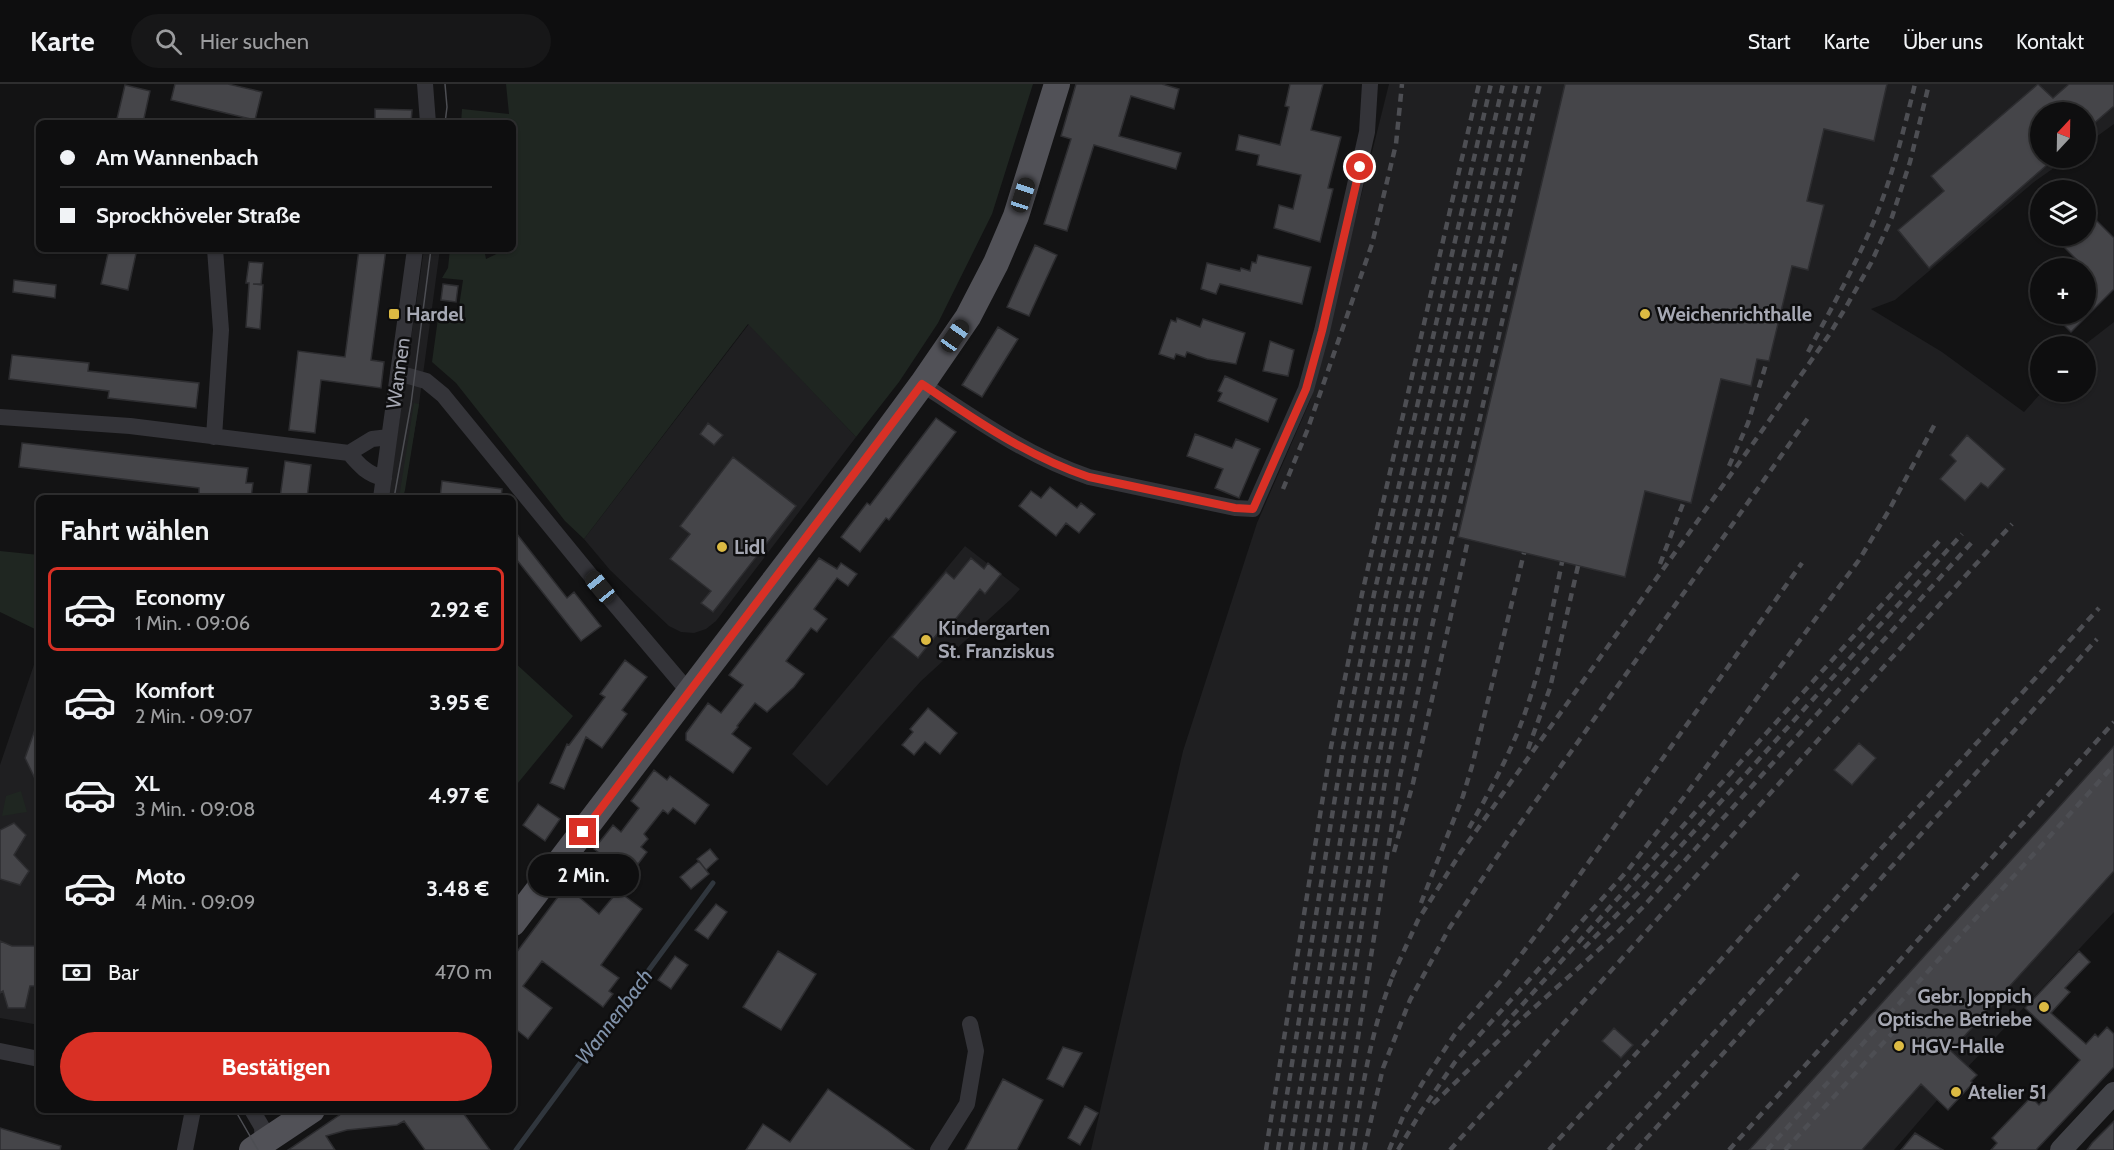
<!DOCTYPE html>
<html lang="de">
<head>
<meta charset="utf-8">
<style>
	body { margin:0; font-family:Cabin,sans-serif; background:#171718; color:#f1f3f6; height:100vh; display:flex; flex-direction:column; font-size:22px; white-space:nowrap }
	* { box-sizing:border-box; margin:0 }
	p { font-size:20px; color:#9b9c9e }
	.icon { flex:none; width:33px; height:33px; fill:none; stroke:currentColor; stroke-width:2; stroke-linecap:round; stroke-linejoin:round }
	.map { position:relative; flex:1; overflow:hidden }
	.drawer { position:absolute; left:36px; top:411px; width:480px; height:618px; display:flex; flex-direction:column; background:#0e0e0f; border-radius:9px; box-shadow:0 2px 4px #0004,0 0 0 2px #2e2e2f }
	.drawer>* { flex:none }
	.banner { position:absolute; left:36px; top:36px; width:480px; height:132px; border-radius:9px; box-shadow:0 2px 4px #0004,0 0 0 2px #2e2e2f; display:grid; align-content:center; height:132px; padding:0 24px; background:#0e0e0f }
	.needle { width:39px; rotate:22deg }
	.buttons { position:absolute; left:2030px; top:18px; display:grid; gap:12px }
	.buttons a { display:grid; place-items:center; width:66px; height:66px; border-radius:50%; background:#0e0e0f; box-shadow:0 2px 4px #0004,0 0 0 2px #2e2e2f; font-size:30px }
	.end { position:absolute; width:27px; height:27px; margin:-14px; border:8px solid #d93025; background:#fff; box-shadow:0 0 0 3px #fff }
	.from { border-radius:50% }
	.bubble { position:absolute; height:42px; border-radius:21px; background:#0e0e0f; box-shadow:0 2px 4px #0004,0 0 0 2px #2e2e2f; font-size:20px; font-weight:800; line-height:42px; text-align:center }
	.car { position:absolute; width:18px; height:36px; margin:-18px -9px; border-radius:8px; box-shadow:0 0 4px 2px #0007; background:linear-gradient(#222 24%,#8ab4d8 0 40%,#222 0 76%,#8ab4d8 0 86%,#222 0) }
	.banner b { display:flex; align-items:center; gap:21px; height:57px; font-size:22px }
	.banner b+b { border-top:2px solid #2e2e2f }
	.banner i { width:15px; height:15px; background:#f1f3f6 }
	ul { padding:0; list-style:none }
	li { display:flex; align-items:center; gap:18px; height:84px; margin:0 12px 9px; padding:0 12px; border:3px solid transparent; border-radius:9px }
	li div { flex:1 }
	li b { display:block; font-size:22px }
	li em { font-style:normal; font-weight:800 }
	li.current { border-color:#d93025 }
	li>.icon { width:54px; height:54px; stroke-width:1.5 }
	h2 { padding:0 24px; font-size:27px; line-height:72px }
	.pay { display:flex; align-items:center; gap:15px; height:66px; padding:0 24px; font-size:22px }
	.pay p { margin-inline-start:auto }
	.primary-button { display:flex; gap:12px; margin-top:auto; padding:12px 24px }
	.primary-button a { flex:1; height:69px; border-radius:36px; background:#d93025; color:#fff; font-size:24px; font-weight:800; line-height:69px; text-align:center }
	header { display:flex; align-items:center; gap:36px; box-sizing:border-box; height:84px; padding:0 30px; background:#0e0e0f; border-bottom:2px solid #2e2e2f }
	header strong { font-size:28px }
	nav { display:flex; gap:33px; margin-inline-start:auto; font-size:21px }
	.search { width:420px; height:54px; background:#171718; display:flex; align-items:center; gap:15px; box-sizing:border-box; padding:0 21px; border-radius:33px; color:#9b9c9e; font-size:22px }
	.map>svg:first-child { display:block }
	.built { fill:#1f1f21 }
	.green { fill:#1f2621 }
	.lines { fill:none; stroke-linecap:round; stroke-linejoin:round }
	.stream { stroke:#30363d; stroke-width:5 }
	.building { fill:#454549; stroke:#2d2d30; stroke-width:1.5 }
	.street { stroke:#343439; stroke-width:16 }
	.secondary { stroke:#424348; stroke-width:22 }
	.primary { stroke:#515157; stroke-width:26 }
	.tram { stroke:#4d4e53; stroke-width:1.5 }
	.rail { stroke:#4d4e53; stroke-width:4.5; stroke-dasharray:8 6; stroke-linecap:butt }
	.route { stroke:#d93025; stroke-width:8 }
	.poi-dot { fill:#dcba43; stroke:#0e0e0f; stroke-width:2 }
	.labels { text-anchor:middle; stroke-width:5; stroke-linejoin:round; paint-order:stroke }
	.poi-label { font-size:20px; font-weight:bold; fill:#a6a8b3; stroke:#0e0e0f; text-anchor:start }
	.street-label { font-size:20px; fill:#a6a8b3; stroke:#0e0e0f }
	.water-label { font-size:21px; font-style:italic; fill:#8092aa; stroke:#0e0e0f }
</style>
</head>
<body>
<header>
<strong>Karte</strong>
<div class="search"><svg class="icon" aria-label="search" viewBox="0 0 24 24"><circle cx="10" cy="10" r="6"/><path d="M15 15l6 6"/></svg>Hier suchen</div>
<nav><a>Start</a><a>Karte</a><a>Über uns</a><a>Kontakt</a></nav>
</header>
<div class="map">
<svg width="2114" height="1066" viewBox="0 0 2114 1066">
	<rect width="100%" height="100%" fill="#131314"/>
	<path class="built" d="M1389 0H2114V40L2085 61V28H2040V74H2068L2034 98 1895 216 1871 225 1942 268 2024 328 2042 308H2085V262H2083L2114 238V828L1946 1006 1894 1066H1091L1183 667 1257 439 1310 317Z
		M424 165H440L419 320 403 414H388Z
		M749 240 856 353 716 537 706 545 694 549 681 548 669 542 636 511 610 486 584 455Z
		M965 462 1020 505 1011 515 921 597 827 702 792 670Z
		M39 566V941L0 934V681Z"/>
	<path class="green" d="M506 0H1033L992 130 938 239 899 298 856 353 748 240 584 455 565 437 456 299 432 278 439 227 458 229 463 196 442 194 448 184 450 165H484L486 175 507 165H513V39H461L462 25 509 30Z
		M414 319 419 320 405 406 403 414H399Z
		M0 467 39 471V547L0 528Z
		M513 577 573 632 513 705Z
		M21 707 27 728 2 732 6 712Z"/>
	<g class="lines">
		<path class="stream" d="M516 1066 713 799"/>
	</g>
	<path class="building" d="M175 0H228L262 8 255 36 171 16Z
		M1076 0H1162L1179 5 1174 25 1131 12 1119 52 1181 69 1176 85 1094 61 1067 147 1044 140 1071 55 1061 52Z
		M1290 0H1323L1311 46 1341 53 1328 104 1333 105 1320 158 1274 144 1279 121 1293 125 1301 91 1257 81 1259 71 1236 66 1239 51 1280 61 1289 23 1285 22Z
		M1565 0H1887L1874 57 1824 45 1807 117 1824 121 1808 186 1792 182 1769 277 1757 275 1751 302 1721 295 1691 419 1645 407 1625 493 1458 453Z
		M2038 0 2053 14 2069 0H2114V22L2085 47V28H2040V74H2055L1929 184 1898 146 1944 107 1931 92Z
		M125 1 150 7 143 39H116Z
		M375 25 412 26 411 39H375Z
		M2085 125 2114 154V205L2071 248 2053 230H2085V192L2090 189 2053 152H2085Z
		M1035 161 1057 171 1029 232 1007 223Z
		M109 165H137L128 206 101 200Z
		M359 165H386L371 276 384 278 381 304 321 296 315 349 289 346 298 267 345 273Z
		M1258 171 1311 183 1302 220 1220 200 1216 210 1201 205 1207 179 1240 187 1241 184 1250 187 1252 178 1256 179Z
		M249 178 263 179 261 200H253L263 201 260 245 246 243 249 199H246Z
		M14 196 56 201 55 214 13 208Z
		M443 200 458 202 456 218 441 216Z
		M1177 234 1200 243 1203 235 1245 249 1236 280 1207 275 1187 268 1185 273 1176 270 1174 275 1159 270 1171 236 1176 238Z
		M998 243 1018 255 982 313 962 301Z
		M1270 257 1294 266 1288 292 1263 287Z
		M12 271 89 279 88 287 199 299 196 324 108 314 109 307 9 295Z
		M1225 292 1277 315 1268 338 1218 317 1222 309 1218 307Z
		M936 334 956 348 889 436 886 434 860 468 841 453 867 419 870 421Z
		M708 339 723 351 714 361 700 350Z
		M1195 350 1232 364 1236 355 1260 365 1239 414 1215 404 1223 385 1187 372Z
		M1967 351 2005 385 1988 404 1981 399 1965 417 1940 395 1956 377 1950 371Z
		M22 359 248 384 246 399H253L251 414 199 410V404L19 383Z
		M733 373 796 422 713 528 701 519 711 507 670 475 690 450 680 442Z
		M285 377 311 381 307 414H280Z
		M442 397 502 405 501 414H440Z
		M1050 403 1077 424 1081 419 1095 430 1079 449 1066 439 1056 452 1019 422 1031 407 1041 414Z
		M513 445 567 514 574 508 601 542 581 557 513 471Z
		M819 474 837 485 841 479 857 490 848 502 837 494 814 525 827 535 817 548 811 544 786 577 804 590 794 603 767 628 755 619 737 642 738 643 732 650 751 664 733 689 686 656V649L708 619 721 629 743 601 729 591Z
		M971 474 984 485 988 479 1001 490 985 510 980 505 945 548 941 545 918 574 892 553 946 488 954 495Z
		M625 576 647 593 622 626 627 630 602 664 586 653 564 705 550 699 567 660 569 661 605 613 600 610Z
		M928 624 957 649 940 670 925 658 914 671 902 661 913 648 910 645Z
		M37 640H39V703L25 674Z
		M1859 659 1876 674 1852 701 1834 686Z
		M2114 662V787L1951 967 1977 991 1971 997 1973 999 1948 1026 1921 1000 1862 1066H1749Z
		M654 686 667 696 670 692 709 721 695 740 673 724 668 730 663 726 644 750 648 755 641 763 647 768 638 780 633 777 619 795 608 786 613 780 594 765 613 741 621 748 639 724 631 717Z
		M538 720 560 735 545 757 523 741Z
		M14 739 26 751 14 771 29 787 20 801 0 795V746Z
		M710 765 718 775 706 786 697 775Z
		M699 777 709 790 691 805 680 793Z
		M566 802 599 830 618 807 642 825 601 881 619 894 609 907 613 910 603 923 542 877 523 902 552 924 528 955 513 943V873Z
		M716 820 727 828 708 855 695 846Z
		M0 857 12 862H39V902H30L25 924H8L3 907 0 909Z
		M778 867 816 890 781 946 743 923Z
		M2079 867 2090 878 2065 904 2070 908 2051 929 2086 960 2095 950 2098 953 2107 943 2114 950V983L2036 1066H1991L1997 1059 1992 1054 2031 1013 2039 1021 2080 976 2025 924Z
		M675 872 688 881 671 905 658 896Z
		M1614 944 1633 961 1621 974 1602 957Z
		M1063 963 1082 969 1063 1003 1047 995Z
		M1003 995 1043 1016 1017 1066H965Z
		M828 1005 887 1046 914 1066H746L763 1040 790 1058Z
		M1085 1022 1098 1029 1080 1061 1068 1054Z
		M347 1026H461L490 1066H425L404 1037 397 1041 347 1046 326 1052 335 1066H288Z
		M2114 1037V1066H2087L2092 1059Z
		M0 1044 61 1062 60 1066H0Z
		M1915 1049 1943 1066H1901Z"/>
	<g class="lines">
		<path class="street" d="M425 0 428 39
			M398 289 426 297 443 311 600 503 689 608
			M922 300C975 335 1029 373 1089 393L1235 424 1253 425 1306 305 1322 247 1367 48 1370 0
			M0 333 130 342 349 369 372 355 389 353
			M214 353 221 246 215 165
			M349 369C359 381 368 391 384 394
			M381 414 415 165
			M0 967 39 975
			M252 1026 262 1043 263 1065
			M185 1066 193 1026
			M938 1066 967 1020 976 967 970 940"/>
		<path class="secondary" d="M2061 1066 2114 1009"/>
		<path class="primary" d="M513 839 858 387 922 300 968 233 996 179 1016 132 1057 0
			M252 1066 312 1026"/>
		<path class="tram" d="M445 39 447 23 445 0
			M394 414 411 320 431 165
			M235 1026 258 1066"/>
		<path class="rail" d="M1808 268C1832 223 1857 179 1876 132 1893 90 1904 45 1915 0
			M1729 382 1748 339 1767 277
			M1283 405 1307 347 1372 160 1396 60 1402 0
			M1660 480 1684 417
			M1528 665 1550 604 1578 482
			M1469 744C1491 705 1513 665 1527 623 1543 576 1552 527 1562 478
			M1394 768 1413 699 1468 456
			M1421 819 1463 712 1472 682 1524 469
			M1584 864 1642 805 1962 450
			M1392 893 1418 836 1461 768 1759 351 1829 251 1846 223 1871 179 1892 133 1910 78 1929 0
			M1503 942 1941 455
			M1433 1020 1516 940 1614 852 1643 823 1973 457
			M1266 1066 1331 663 1362 510 1479 0
			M1278 1066 1343 664 1374 510 1491 0
			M1290 1066 1354 672 1386 511 1503 0
			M1302 1066 1366 676 1397 518 1516 0
			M1314 1066 1378 677 1408 525 1528 0
			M1325 1066 1388 679 1417 531 1540 0
			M1340 1066 1399 697 1430 551 1516 177
			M1352 1066C1363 1002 1370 947 1395 886
			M1364 1066 1383 984 1410 916 1450 843 1509 755 1808 334
			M1389 1066 1404 1030 1423 998 1455 950 1504 893 1549 834 1802 479
			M1398 1066 1422 1026 1455 978 1628 786 1684 713 1859 476 1888 428 1936 338
			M1450 1066 2012 440
			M1549 1066 1799 789
			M1608 1066 2099 524
			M1636 1066 2097 555
			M1729 1066 2114 638
			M1767 1066 2114 681
			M1785 1066 1897 944"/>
	</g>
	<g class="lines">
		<path class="route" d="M583 748 922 300C975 336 1029 373 1089 393L1235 424 1253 425 1306 305 1322 247 1360 83"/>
	</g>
	<g class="poi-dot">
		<rect x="388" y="224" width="12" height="12" rx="3"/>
		<circle cx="1645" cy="230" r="6"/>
		<circle cx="722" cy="463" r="6"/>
		<circle cx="926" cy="556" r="6"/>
		<circle cx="2044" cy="923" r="6"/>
		<circle cx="1899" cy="962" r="6"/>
		<circle cx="1956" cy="1008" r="6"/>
	</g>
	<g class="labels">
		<g class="poi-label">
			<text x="406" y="237">Hardel</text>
			<text x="1657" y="237">Weichenrichthalle</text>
			<text x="734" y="470">Lidl</text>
			<text x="938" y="551">Kindergarten<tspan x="938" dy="23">St. Franziskus</tspan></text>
			<text x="2032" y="919" text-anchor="end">Gebr. Joppich<tspan x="2032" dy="23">Optische Betriebe</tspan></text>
			<text x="1911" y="969">HGV-Halle</text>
			<text x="1968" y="1015">Atelier 51</text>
		</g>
		<g class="street-label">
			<text transform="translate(398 289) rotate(-82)" y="7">Wannen</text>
		</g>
		<g class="water-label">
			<text transform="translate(614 933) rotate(-53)" y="7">Wannenbach</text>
		</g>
	</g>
</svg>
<div class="buttons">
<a><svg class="needle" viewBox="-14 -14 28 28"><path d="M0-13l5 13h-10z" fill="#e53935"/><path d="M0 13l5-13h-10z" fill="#9b9c9e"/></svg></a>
<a><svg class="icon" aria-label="layers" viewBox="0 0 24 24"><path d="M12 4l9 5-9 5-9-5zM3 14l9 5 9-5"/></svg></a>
<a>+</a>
<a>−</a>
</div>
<i class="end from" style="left:1360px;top:83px"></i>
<i class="end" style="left:583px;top:748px"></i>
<div class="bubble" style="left:528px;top:770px;width:111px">2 Min.</div>
<i class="car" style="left:1023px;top:111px;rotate:18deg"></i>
<i class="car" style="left:955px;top:252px;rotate:35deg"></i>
<i class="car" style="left:600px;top:503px;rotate:321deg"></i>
<div class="banner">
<b><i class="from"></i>Am Wannenbach</b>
<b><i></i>Sprockhöveler Straße</b>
</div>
<section class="drawer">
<h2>Fahrt wählen</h2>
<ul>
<li class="current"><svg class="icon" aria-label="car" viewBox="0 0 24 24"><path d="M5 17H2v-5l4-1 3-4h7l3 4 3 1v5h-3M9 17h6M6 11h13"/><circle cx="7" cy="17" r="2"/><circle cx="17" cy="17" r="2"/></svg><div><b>Economy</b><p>1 Min. · 09:06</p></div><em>2.92 €</em></li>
<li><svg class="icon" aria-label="car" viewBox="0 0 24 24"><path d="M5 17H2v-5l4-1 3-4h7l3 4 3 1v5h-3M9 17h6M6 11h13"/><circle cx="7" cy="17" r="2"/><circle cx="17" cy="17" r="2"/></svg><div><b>Komfort</b><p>2 Min. · 09:07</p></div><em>3.95 €</em></li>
<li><svg class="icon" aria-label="car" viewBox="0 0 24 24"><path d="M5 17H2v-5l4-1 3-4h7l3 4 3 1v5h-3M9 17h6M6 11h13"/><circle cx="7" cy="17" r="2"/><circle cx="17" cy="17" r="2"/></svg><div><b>XL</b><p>3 Min. · 09:08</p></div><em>4.97 €</em></li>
<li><svg class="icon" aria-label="car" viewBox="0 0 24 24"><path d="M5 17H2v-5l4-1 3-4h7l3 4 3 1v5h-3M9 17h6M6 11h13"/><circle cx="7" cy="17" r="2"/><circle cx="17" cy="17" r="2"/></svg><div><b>Moto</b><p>4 Min. · 09:09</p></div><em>3.48 €</em></li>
</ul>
<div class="pay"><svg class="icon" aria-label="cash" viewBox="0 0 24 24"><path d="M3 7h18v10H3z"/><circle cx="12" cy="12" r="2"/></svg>Bar<p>470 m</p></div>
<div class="primary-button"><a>Bestätigen</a></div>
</section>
</div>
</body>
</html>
